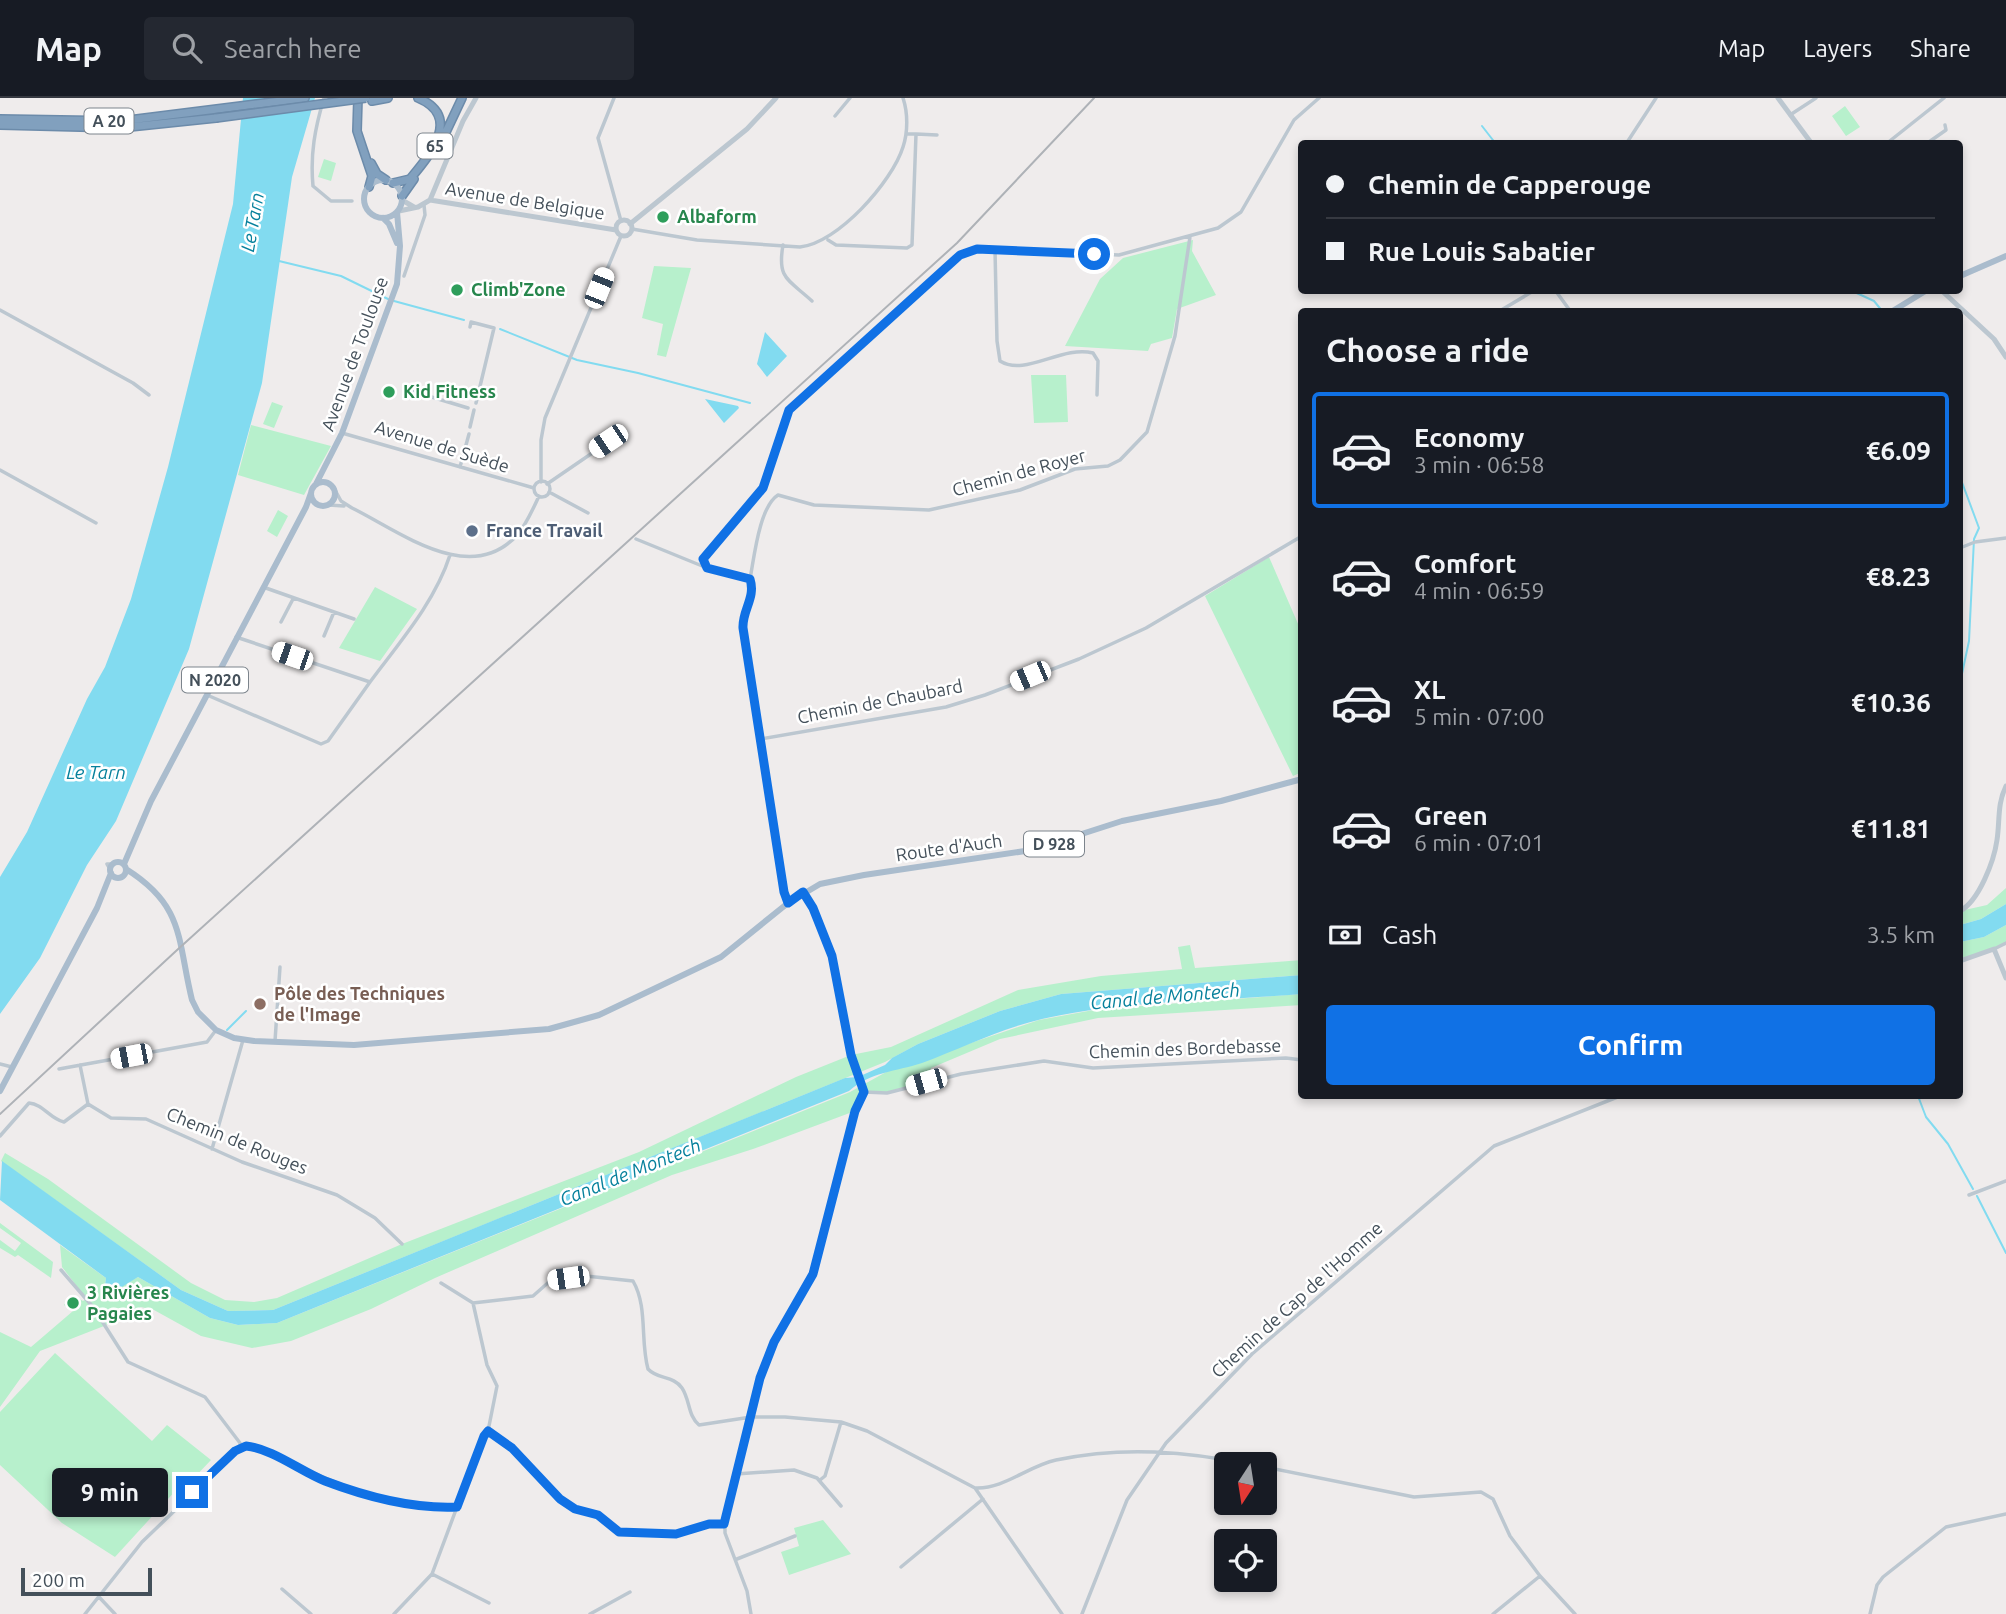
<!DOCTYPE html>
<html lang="en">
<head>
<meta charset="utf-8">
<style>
	body { margin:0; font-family:Ubuntu,sans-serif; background:#242831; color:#f1f3f6; height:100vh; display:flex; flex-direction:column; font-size:26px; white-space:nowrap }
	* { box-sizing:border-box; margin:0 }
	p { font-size:23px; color:#9ea1a6 }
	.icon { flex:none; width:38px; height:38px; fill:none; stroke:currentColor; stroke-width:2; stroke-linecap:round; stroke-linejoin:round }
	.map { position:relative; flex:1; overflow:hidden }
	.details { position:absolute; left:1298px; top:210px; width:665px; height:791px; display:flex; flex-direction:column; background:#171b24; border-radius:7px; box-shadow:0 4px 10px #0003 }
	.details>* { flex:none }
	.top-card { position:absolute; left:1298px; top:42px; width:665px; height:154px; border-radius:7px; box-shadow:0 4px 10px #0003; display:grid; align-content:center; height:154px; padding:0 28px; background:#171b24 }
	.needle { width:46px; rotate:192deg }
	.fabs { position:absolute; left:1214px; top:1354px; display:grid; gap:14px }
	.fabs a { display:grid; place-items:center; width:63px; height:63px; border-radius:7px; background:#171b24; box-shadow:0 4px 10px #0003; font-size:35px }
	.scale { position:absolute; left:21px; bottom:18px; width:131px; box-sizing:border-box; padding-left:7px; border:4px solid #44505a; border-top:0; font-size:19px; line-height:24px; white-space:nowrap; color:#44505a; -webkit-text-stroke:5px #fff; paint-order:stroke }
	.end { position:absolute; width:32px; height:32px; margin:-16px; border:9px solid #1071e5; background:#fff; box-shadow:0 0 0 4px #fff }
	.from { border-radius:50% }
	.bubble { position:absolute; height:49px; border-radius:7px; background:#171b24; box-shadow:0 4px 10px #0003; font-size:23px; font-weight:700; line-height:49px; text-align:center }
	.car { position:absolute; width:21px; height:42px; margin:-21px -10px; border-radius:9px; box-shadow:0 0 5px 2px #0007; background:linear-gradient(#fff 24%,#345 0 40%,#fff 0 76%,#345 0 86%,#fff 0) }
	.top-card b { display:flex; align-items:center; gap:24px; height:66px; font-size:26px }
	.top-card b+b { border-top:2px solid #363941 }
	.top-card i { width:18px; height:18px; background:#f1f3f6 }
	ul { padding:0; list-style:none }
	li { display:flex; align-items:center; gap:21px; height:116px; margin:0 14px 10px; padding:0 14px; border:4px solid transparent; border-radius:7px }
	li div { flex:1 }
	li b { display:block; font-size:26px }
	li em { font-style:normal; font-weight:700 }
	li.on { border-color:#1071e5 }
	li>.icon { width:63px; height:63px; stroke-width:1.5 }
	h2 { padding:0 28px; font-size:32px; line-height:84px }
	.pay { display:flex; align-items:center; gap:18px; height:77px; padding:0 28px; font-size:26px }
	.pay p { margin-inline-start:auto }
	.action { display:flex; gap:14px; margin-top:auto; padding:14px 28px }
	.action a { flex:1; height:80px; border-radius:7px; background:#1071e5; color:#fff; font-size:28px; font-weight:700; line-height:80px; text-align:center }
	header { display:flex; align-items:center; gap:42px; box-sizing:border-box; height:98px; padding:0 35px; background:#171b24; border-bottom:2px solid #363941 }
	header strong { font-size:33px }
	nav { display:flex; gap:38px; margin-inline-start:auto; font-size:24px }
	.search { width:490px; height:63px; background:#242831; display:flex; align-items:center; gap:18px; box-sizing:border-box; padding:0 24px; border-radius:7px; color:#9ea1a6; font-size:26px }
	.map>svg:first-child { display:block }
	.green { fill:#b7f0cc }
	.water { fill:#82dbf0 }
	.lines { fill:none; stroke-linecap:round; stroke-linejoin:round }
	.stream { stroke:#82dbf0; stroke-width:2 }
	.motorway-casing { stroke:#6c8baa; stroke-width:10 }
	.minor { stroke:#bcc7d0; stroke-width:3.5 }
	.tertiary { stroke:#bcc7d0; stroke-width:5 }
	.primary { stroke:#aabccd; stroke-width:6 }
	.motorway { stroke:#81a0be; stroke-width:7 }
	.rail { stroke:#aeb2b7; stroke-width:2 }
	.motorway-bridge-casing { stroke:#6c8baa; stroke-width:10; stroke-linecap:butt }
	.motorway-bridge { stroke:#81a0be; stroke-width:7 }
	.route { stroke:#1071e5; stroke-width:9 }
	.leisure-dot { fill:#2e9e5b; stroke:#fff; stroke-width:2.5 }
	.service-dot { fill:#5c6f8a; stroke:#fff; stroke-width:2.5 }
	.education-dot { fill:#8d6e63; stroke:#fff; stroke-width:2.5 }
	.labels { text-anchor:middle; stroke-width:5; stroke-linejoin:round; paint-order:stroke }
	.shield { fill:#fff; stroke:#7c848c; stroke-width:2 }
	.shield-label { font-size:16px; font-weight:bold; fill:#44505a }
	.street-label { font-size:18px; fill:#44505a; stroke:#fff }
	.leisure-label { font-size:18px; font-weight:bold; fill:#27864d; stroke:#fff; text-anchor:start }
	.service-label { font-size:18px; font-weight:bold; fill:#4e5e75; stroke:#fff; text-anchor:start }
	.education-label { font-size:18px; font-weight:bold; fill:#785e54; stroke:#fff; text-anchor:start }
	.water-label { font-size:19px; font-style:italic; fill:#06809c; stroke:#fff }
</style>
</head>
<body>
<header>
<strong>Map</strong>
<div class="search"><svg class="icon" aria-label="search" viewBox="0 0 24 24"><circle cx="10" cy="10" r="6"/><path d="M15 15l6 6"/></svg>Search here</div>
<nav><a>Map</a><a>Layers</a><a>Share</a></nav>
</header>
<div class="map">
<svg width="2006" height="1516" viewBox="0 0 2006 1516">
	<rect width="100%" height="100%" fill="#efecec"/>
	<path class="green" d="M1845 8 1860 29 1846 38 1832 18Z
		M324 61 336 65 331 83 318 79Z
		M1193 142 1192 153 1216 197 1177 211 1172 240 1151 246 1148 253 1065 248 1100 181 1123 160Z
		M654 168 691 170 666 259 657 257 663 226 642 220Z
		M1031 277H1066L1068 324 1034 325Z
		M272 304 283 308 274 330 263 326Z
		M251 327 331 348 304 397 238 377Z
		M278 412 288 418 277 439 267 433Z
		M1269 459 1302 535V674L1293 678 1205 498Z
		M375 489 417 511 380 563 339 550Z
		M2006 790V806L1981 821 1960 827V813L1987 807Z
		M2006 827V845L1960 863V844L1984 839Z
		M1190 847 1195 870 1302 862V877L1061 896 1000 913 918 946 885 964 273 1212 228 1213 181 1192 1 1063 5 1055 48 1081 191 1185 225 1202 254 1204 277 1200 402 1146 639 1054 796 979 851 957 891 949 1018 892 1101 878 1182 871 1178 849Z
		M1302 896V907L1098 920 1000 941 931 970 926 984 887 995 864 994 855 1013 753 1051 672 1077 435 1180 371 1211 291 1243 252 1250 201 1238 154 1212 141 1209 104 1228 40 1253 0 1309V1234L31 1249 73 1213 64 1207 73 1197 83 1203 86 1201 92 1208 62 1169 60 1147 106 1180 104 1196 138 1179 210 1220 238 1227 277 1225 850 994 888 973 1039 922 1099 911Z
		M0 1125 53 1164 51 1180 18 1157 15 1159 0 1150V1142L15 1153 21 1145 0 1130Z
		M55 1255 152 1343 167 1327 211 1362 193 1381 189 1378 115 1459 62 1425 0 1367V1314Z
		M823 1422 851 1456 789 1477 781 1454 799 1448 794 1430Z"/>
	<path class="water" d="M243 0H315L292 79 262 285 189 551 116 723 87 767 40 860 0 916V779L27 734 87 601 105 569 131 501 168 369 233 106Z
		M765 234 787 258 767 279 757 266Z
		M705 301 738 308 739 310 724 325Z
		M2006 806V827L1984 839 1960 844V827L1981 821Z
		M1302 877V896C1216 903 1126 902 1042 921 1000 931 962 950 922 965 895 974 872 973 849 993L277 1225 238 1227 210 1220 138 1179 107 1198 104 1196 106 1180 0 1102 2 1063 181 1192 228 1213 273 1212 845 980 858 979 885 967 892 960 918 946 1000 913 1061 896Z"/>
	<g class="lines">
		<path class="stream" d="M1482 28 1496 46
			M279 163 341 178 388 201
			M1850 192 1874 203 1883 214
			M394 203 464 222
			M500 231 577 262 638 275 750 305
			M1960 379 1979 430 1974 441 1969 543 1960 585
			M227 932 246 913
			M1918 998 1926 1019 1948 1046 1973 1091
			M1977 1098 2006 1155"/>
		<g class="motorway-casing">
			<path id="motorway" d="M358 0 357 33 372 78 369 89
				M372 3 388 0
				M0 21 121 23 305 0
				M0 27 120 30 216 20
				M437 53 462 0
				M371 65 377 76 386 82
				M393 85 410 81C429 58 463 19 418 0
				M402 98 414 81"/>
		</g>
		<path class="minor" d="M324 0C315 30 310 56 313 88L331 103H352
			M614 0 598 40 621 123
			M1790 17 1816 0
			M835 18 850 0
			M916 36 937 37
			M1626 46 1656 0
			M1886 46 1944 0
			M1926 46 1946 32 1945 27
			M632 131 697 142 800 149C838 145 892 84 903 49 908 34 908 15 903 0
			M828 142 836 147 907 150 912 147 916 36H906
			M783 147C777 181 788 181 812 203
			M995 152 997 243 1000 263C1025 279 1062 247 1093 255L1098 263 1097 297
			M404 178 425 117 424 107
			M1555 192 1571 214
			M0 212 133 285 149 297
			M1498 214 1535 192
			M470 229 471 224 494 230 476 305
			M405 291 468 310
			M470 329 474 312
			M342 335 534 390
			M460 369 469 336
			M0 372 96 425
			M534 391a8 8 0 1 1 16 0a8 8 0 1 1-16 0Z
			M541 384V342L545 320 621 138
			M547 386 620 336
			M335 392 341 403 352 410C399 433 471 490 518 436 527 425 533 411 539 398
			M549 394 588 415
			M329 407 344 408
			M636 441 712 472 750 481C756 499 742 512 742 530L788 805
			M1960 450 1975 444 2006 440
			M703 466V462L763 390 789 312 960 157 985 151 1119 157 1218 130 1241 114 1294 22 1319 0
			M750 481C754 461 759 409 778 397L814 407 929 412 1020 392 1075 371 1108 368 1120 362 1147 334 1175 238 1190 139
			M263 489 354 521
			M281 524 293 501
			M324 538 334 514
			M236 539 370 584C399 545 435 504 450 457
			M207 597 321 646 328 643 370 584
			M761 641 946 609 985 597 1079 561 1146 530 1302 438
			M110 771 107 766H113
			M1994 851 2006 845
			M275 943 280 869
			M0 966 12 969
			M80 967 88 1006 111 1020 146 1021 242 1064 337 1097 375 1120 402 1146
			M59 971 207 944 216 932
			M864 994 887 995 961 976 1044 963 1093 970 1286 960 1302 962
			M0 1038 29 1005C43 1006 50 1021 64 1024L88 1006
			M212 1051 243 942
			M1969 1097 2006 1083
			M61 1172 93 1209 128 1264 205 1299 240 1345V1350L253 1348C318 1377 385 1413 457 1409L484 1337 488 1333 497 1288 487 1267 473 1205 441 1185
			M473 1205 533 1198 550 1183 586 1178 633 1183C648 1209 640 1242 648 1271 658 1282 673 1277 682 1290 690 1302 688 1318 699 1327L751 1319H785L841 1324 867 1333 975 1390 1062 1516
			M488 1333 512 1350 560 1401 575 1411 598 1417 619 1434 676 1436 709 1426H724
			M1265 1369 1414 1399 1481 1394 1493 1401 1510 1438 1540 1478 1575 1516
			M736 1376 794 1372 817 1380 841 1408
			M820 1382 825 1378 841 1324
			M976 1390C1004 1391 1028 1368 1056 1362 1123 1348 1186 1353 1253 1367
			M737 1461 795 1438
			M901 1469 983 1401
			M432 1476 489 1505
			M282 1491 311 1516
			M99 1499 115 1516
			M85 1516 142 1444 240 1350
			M394 1516 432 1476 457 1409
			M590 1516 630 1494
			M751 1516 747 1493 725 1435V1417L766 1262 819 1159 855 1013 864 994 851 957 832 858 804 796
			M1082 1516 1127 1402 1166 1345 1252 1256 1494 1048 1620 998
			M1493 1516 1540 1478
			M1870 1516 1877 1487 1883 1479 1946 1429 2006 1416"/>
		<path class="tertiary" d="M1778 0 1812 46
			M402 102 414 109
			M430 102 616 132
			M399 113 418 109 430 102 463 23 476 0
			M616 130a8 8 0 1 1 16 0a8 8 0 1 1-16 0Z
			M630 126 747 31 776 0
			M1941 192 1994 241 2006 259
			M1960 813C1979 803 1994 763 1997 742 2000 723 1997 706 2006 688
			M1960 863 1994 851 2006 880"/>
		<path class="primary" d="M364 101a19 19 0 1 1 38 0a19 19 0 1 1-38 0Z
			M383 120 389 126 397 145
			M1960 178 2006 158
			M1891 214 1927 192
			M311 396a12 12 0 1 1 24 0a12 12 0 1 1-24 0Z
			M316 386 342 335 397 186 400 148 397 114
			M110 772a8 8 0 1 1 16 0a8 8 0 1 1-16 0Z
			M124 766 151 703 306 409 311 395
			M126 771C185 808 177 841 192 902L198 914 216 932 234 940 254 943 354 947 549 931 599 917 721 859 788 805 820 786 864 777 1032 752 1122 723 1221 703 1302 681
			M0 993 97 810 111 775"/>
		<use href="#motorway" class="motorway"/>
		<path class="rail" d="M0 1016 176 853 957 145 1094 0"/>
		<g class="motorway-bridge-casing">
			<path id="motorway-bridge" d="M216 20 366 0"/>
		</g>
		<use href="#motorway-bridge" class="motorway-bridge"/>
	</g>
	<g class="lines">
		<path class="route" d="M192 1394 235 1353 246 1348C273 1351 300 1373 325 1383 367 1399 413 1411 457 1409L484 1338 488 1333 512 1350 560 1401 575 1411 598 1417 619 1434 676 1436 709 1426H724L760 1280 774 1244 813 1176 855 1013 864 994 851 957 832 858 813 810 803 794 788 805 784 794 743 530C742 512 756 500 750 481L707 470 703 461 763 390 789 312 960 157 977 151 1094 156"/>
	</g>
	<g class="leisure-dot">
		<circle cx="663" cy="119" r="7"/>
		<circle cx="457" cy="192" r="7"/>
		<circle cx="389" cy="294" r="7"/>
		<circle cx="73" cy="1205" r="7"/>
	</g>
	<circle class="service-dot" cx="472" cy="433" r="7"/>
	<circle class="education-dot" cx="260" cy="906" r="7"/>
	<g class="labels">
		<g class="shield">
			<rect x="84.5" y="10.5" width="49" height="25" rx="5"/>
			<rect x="417.5" y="35.5" width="35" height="25" rx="5"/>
			<rect x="182" y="569.5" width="66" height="25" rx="5"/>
			<rect x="1024" y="733.5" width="60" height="25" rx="5"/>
		</g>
		<g class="shield-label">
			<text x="109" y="29">A 20</text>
			<text x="435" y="54">65</text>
			<text x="215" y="588">N 2020</text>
			<text x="1054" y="752">D 928</text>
		</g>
		<g class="street-label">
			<text transform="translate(525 103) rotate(9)" y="6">Avenue de Belgique</text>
			<text transform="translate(355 256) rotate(-70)" y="6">Avenue de Toulouse</text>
			<text transform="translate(442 349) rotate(17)" y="6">Avenue de Suède</text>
			<text transform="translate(1019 375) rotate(-15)" y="6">Chemin de Royer</text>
			<text transform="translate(880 604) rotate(-11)" y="6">Chemin de Chaubard</text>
			<text transform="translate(949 750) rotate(-8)" y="6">Route d'Auch</text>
			<text transform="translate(1185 951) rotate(-2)" y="6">Chemin des Bordebasse</text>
			<text transform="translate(237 1043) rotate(22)" y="6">Chemin de Rouges</text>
			<text transform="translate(1297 1202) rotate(-42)" y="6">Chemin de Cap de l'Homme</text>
		</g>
		<g class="leisure-label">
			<text x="677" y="125">Albaform</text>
			<text x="471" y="198">Climb'Zone</text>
			<text x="403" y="300">Kid Fitness</text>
			<text x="87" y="1201">3 Rivières<tspan x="87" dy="21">Pagaies</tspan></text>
		</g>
		<g class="service-label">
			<text x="486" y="439">France Travail</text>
		</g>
		<g class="education-label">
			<text x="274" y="902">Pôle des Techniques<tspan x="274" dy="21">de l'Image</tspan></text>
		</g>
		<g class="water-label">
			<text transform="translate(252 124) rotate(-80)" y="7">Le Tarn</text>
			<text x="96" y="681">Le Tarn</text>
			<text transform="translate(1165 898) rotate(-5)" y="7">Canal de Montech</text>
			<text transform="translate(630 1074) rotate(-22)" y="7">Canal de Montech</text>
		</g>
	</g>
</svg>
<div class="fabs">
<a><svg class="needle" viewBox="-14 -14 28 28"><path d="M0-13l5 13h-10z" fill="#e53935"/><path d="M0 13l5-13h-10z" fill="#9ea1a6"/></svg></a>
<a><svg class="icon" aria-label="locate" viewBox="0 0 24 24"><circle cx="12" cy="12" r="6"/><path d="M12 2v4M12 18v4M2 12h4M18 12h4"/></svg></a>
</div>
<div class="scale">200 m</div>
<i class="end from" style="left:1094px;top:156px"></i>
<i class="end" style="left:192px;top:1394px"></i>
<div class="bubble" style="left:52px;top:1370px;width:116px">9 min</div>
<i class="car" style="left:599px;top:190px;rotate:22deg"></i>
<i class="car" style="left:608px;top:343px;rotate:236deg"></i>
<i class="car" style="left:292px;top:558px;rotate:289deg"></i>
<i class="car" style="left:1030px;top:578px;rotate:247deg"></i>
<i class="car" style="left:131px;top:958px;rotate:259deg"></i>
<i class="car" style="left:926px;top:984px;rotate:254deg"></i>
<i class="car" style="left:568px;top:1180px;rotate:262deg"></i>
<div class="top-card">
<b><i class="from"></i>Chemin de Capperouge</b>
<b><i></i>Rue Louis Sabatier</b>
</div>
<section class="details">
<h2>Choose a ride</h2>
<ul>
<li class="on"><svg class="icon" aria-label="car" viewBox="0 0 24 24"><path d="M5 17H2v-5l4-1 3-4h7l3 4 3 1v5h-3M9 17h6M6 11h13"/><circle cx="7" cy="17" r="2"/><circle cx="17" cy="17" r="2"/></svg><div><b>Economy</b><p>3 min · 06:58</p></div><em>€6.09</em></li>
<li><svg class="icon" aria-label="car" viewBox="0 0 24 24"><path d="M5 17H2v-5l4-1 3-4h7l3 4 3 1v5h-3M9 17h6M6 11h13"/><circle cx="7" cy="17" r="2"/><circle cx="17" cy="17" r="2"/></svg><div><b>Comfort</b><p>4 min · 06:59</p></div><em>€8.23</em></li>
<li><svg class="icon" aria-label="car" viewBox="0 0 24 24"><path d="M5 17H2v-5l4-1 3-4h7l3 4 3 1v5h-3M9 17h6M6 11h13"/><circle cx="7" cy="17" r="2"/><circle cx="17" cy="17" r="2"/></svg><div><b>XL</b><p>5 min · 07:00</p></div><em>€10.36</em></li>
<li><svg class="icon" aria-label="car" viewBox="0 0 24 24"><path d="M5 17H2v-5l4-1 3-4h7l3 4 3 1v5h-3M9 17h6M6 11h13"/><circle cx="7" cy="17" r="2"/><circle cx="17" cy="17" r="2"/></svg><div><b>Green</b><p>6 min · 07:01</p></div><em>€11.81</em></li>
</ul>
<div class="pay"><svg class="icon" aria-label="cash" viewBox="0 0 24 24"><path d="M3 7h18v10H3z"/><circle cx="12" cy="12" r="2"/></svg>Cash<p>3.5 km</p></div>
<div class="action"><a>Confirm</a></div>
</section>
</div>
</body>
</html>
